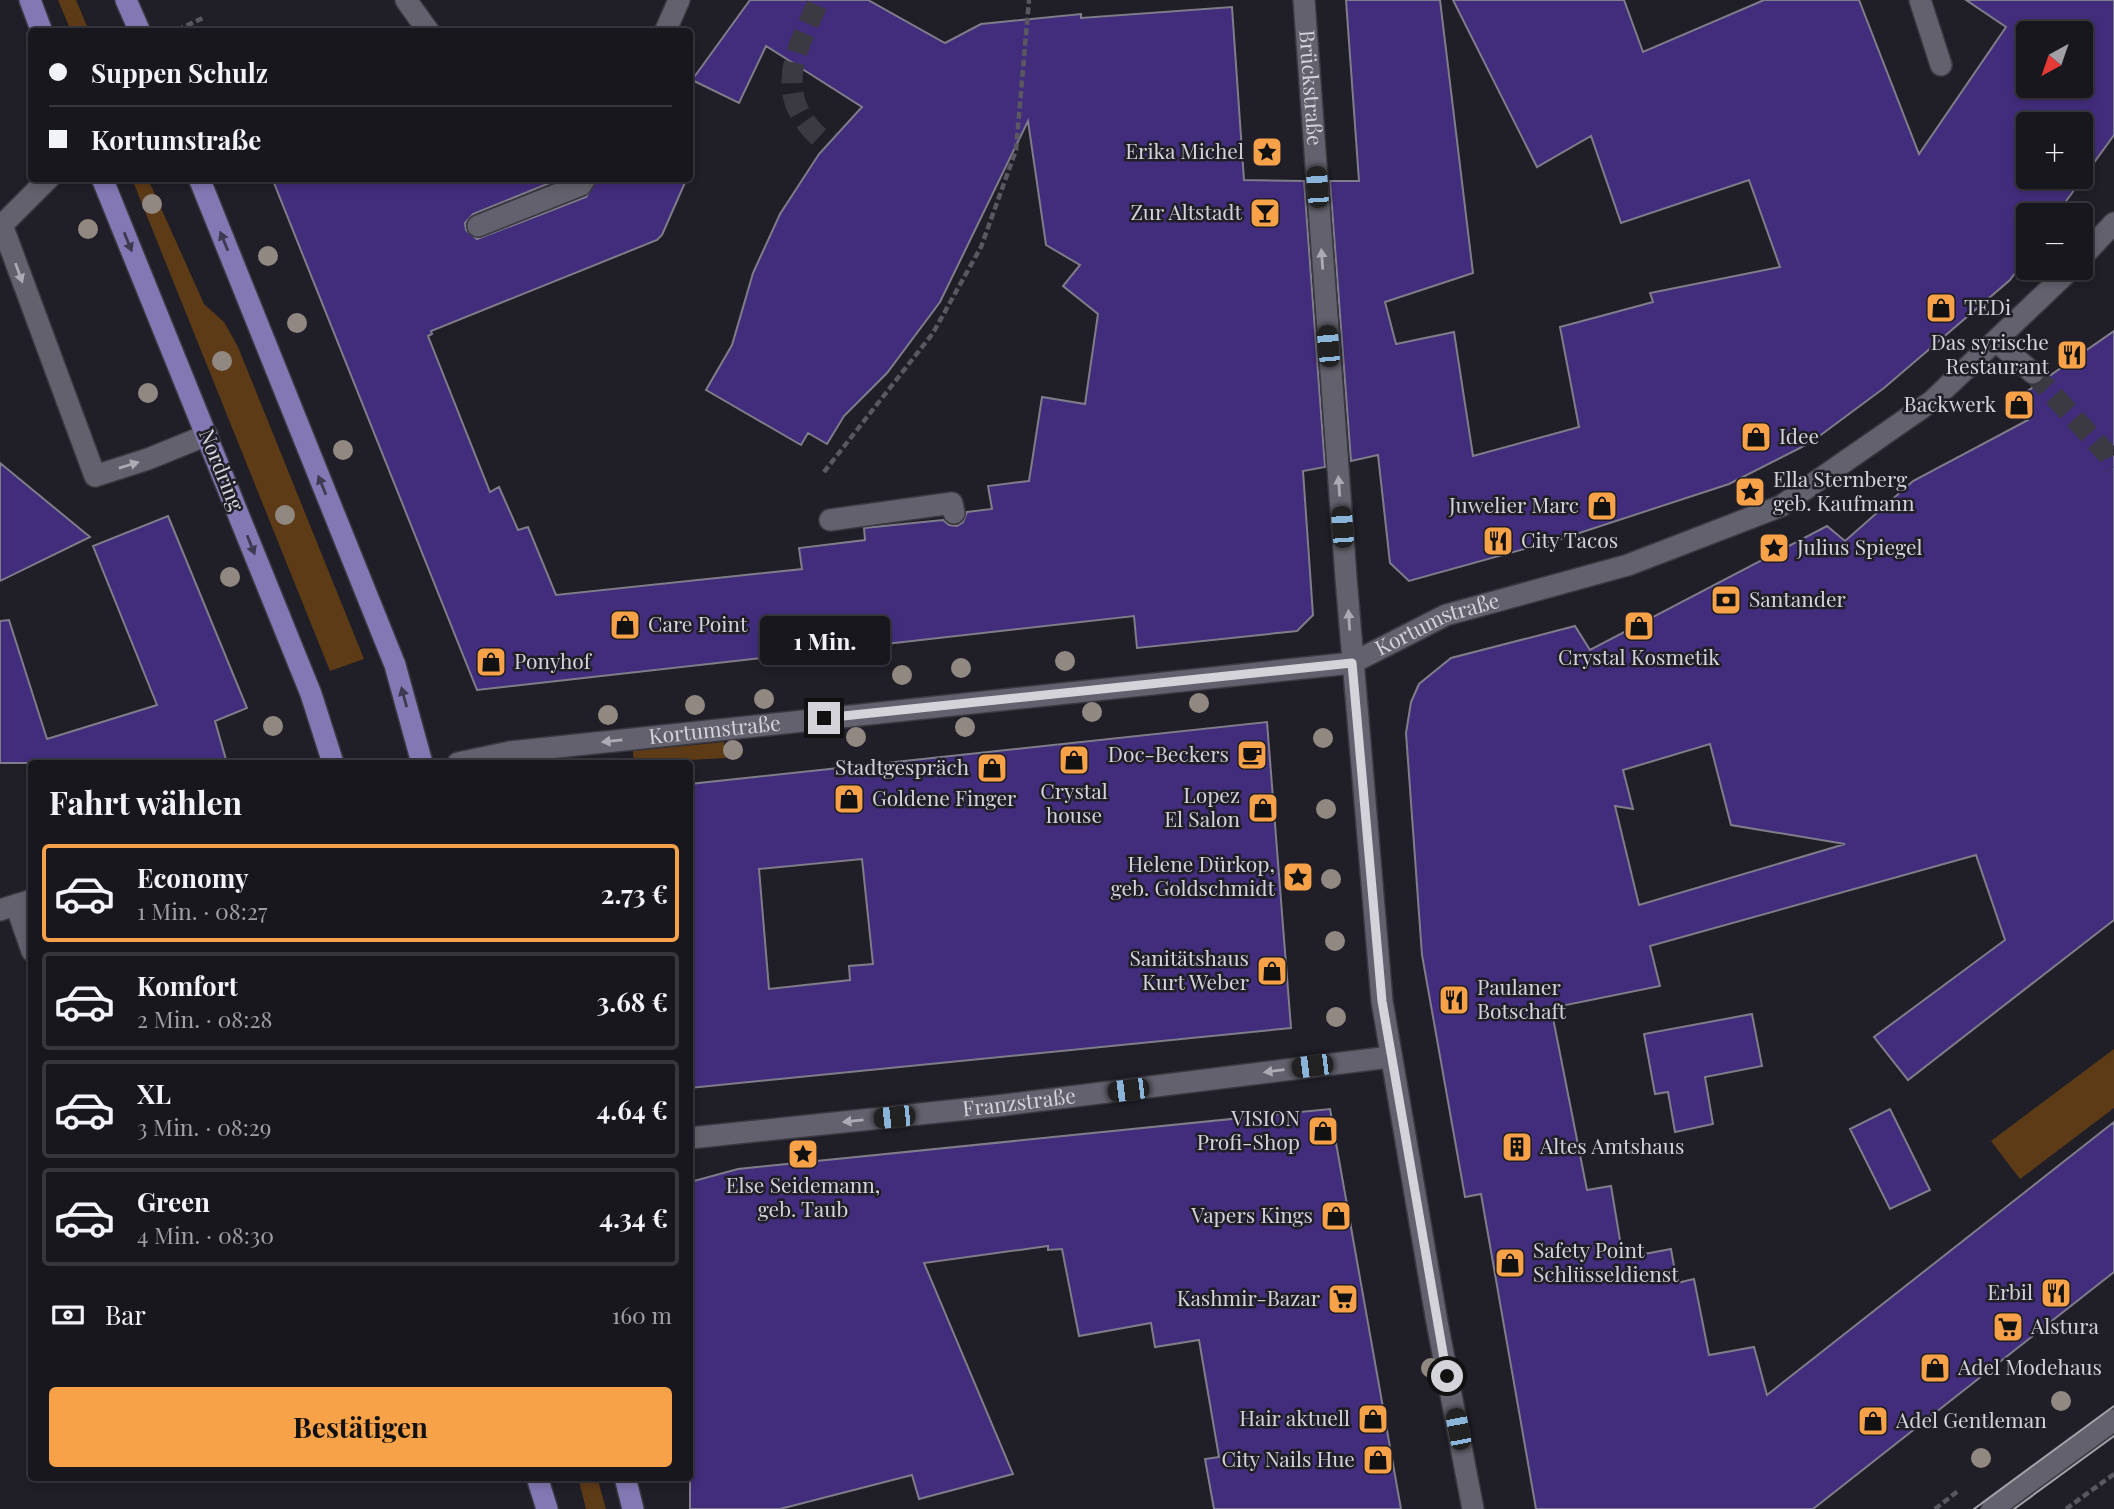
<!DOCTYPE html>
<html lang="de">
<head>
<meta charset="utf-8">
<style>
	body { margin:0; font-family:"Playfair Display",serif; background:#25242b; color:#f1f3f6; height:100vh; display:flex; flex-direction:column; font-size:26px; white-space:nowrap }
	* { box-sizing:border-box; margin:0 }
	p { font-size:23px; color:#9f9fa4 }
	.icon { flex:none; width:38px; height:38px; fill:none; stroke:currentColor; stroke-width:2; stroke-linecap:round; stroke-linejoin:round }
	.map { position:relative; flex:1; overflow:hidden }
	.side { position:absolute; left:28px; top:760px; width:665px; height:721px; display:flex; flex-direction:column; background:#18171e; border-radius:7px; box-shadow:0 4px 10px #0003,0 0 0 2px #36363c }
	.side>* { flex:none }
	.hud { position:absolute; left:28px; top:28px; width:665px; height:154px; border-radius:7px; box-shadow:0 4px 10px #0003,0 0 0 2px #36363c; display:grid; align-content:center; height:154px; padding:0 21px; background:#18171e }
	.needle { width:46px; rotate:220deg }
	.tools { position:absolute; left:2016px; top:21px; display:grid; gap:14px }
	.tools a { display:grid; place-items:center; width:77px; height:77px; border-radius:7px; background:#18171e; box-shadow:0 4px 10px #0003,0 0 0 2px #36363c; font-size:35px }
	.end { position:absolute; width:32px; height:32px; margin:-16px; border:9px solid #d4d3da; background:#111; box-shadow:0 0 0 4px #111 }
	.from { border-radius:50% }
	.bubble { position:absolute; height:49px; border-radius:7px; background:#18171e; box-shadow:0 4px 10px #0003,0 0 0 2px #36363c; font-size:23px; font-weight:700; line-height:49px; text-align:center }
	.car { position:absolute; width:21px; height:42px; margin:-21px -10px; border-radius:9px; box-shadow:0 0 5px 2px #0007; background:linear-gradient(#222 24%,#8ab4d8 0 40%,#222 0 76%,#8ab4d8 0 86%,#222 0) }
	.hud b { display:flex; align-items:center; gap:24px; height:66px; font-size:26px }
	.hud b+b { border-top:2px solid #36363c }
	.hud i { width:18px; height:18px; background:#f1f3f6 }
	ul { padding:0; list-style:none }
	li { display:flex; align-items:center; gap:21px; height:98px; margin:0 14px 10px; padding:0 7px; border:4px solid #36363c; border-radius:7px }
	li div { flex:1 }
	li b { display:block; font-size:26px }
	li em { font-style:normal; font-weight:700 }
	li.selected { border-color:#f7a248 }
	li>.icon { width:63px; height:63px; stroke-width:1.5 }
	h2 { padding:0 21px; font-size:32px; line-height:84px }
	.pay { display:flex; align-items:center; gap:18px; height:77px; padding:0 21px; font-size:26px }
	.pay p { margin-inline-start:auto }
	.action { display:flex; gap:14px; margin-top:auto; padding:14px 21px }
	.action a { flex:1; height:80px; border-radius:7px; background:#f7a248; color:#111; font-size:28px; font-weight:700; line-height:80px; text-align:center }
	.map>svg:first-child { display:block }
	.green { fill:#5d3b17 }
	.building { fill:#422d7c; stroke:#7e7d89; stroke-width:2; fill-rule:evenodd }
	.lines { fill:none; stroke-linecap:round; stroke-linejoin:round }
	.minor-tunnel { stroke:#3b3a43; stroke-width:21; stroke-dasharray:21 10; stroke-linecap:butt }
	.minor-casing { stroke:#3a3941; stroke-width:24 }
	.major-casing { stroke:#3a3941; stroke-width:24 }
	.path { stroke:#595860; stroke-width:4.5; stroke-dasharray:7 3.5; stroke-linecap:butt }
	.minor { stroke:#63616d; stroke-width:21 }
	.major { stroke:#8378b3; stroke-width:21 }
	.tram { stroke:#a3a2a9; stroke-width:2 }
	.tree { fill:#928882 }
	.oneway { fill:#3e3a52 }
	.oneway2 { fill:#acabb4 }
	.route { stroke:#d4d3da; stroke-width:9 }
	.labels { text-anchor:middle; stroke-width:5; stroke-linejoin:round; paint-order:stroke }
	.street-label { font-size:21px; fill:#d4d3da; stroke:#201f28 }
	.poi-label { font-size:21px; fill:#d4d3da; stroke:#201f28; text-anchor:end }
</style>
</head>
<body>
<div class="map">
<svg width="2114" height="1509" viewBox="0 0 2114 1509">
	<rect width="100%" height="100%" fill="#201f28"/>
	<path class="green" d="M58 0H76L89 31H71Z
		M132 179H148L204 304 224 322 238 347 364 659 330 671Z
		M724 742 726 758 634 763 633 751Z
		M2114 1049V1108L2020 1179 1991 1141Z
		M578 1477H597L606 1509H586Z"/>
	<path class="building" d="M750 0H868L945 43 981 24 1081 14V18L1232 7 1244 180 1304 181 1325 467 1303 471 1313 615 1297 631 1137 648 1134 616 477 690 272 178H562L473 214 465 223 466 230 477 239 586 197 598 178H687L662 235 657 240 431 331 432 334 428 336 490 492 499 487 518 530 528 527 556 595 802 569 799 548 865 540 864 528 943 520 949 525 957 526 963 522 967 512 992 509 988 486 1029 481 1042 397 1085 404 1098 314 1063 286 1080 265 1046 245 1028 121 940 302 887 373 844 416 827 444 808 433 801 445 706 390 732 345 753 273 780 214 819 154 862 107 766 46 739 103 692 80Z
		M1346 0H1440L1473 273 1385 302 1396 344 1454 332 1473 456 1579 427 1560 327 1653 302 1650 293 1780 267 1749 180 1621 223 1591 136 1537 167 1453 0H1624L1643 52 1764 0H1859L1919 154 2006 27 1966 0H2114V135L2056 215H2028V255L2010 280 1884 388 1810 443 1729 484 1564 538 1409 581 1390 563 1378 455 1351 461 1330 181H1359ZM2028 33H2081V86H2028ZM2028 124H2081V177H2028Z
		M2114 331V920L1908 1080 1874 1037 2005 940 1976 855 1650 946 1660 986 1551 1008 1587 1190 1611 1186 1623 1258 1671 1249 1677 1283 1694 1279 1709 1355 1754 1347 1767 1395 2114 1122V1272L1813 1509H1536L1481 1194 1465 1197 1422 955 1406 733 1411 702 1419 684 1451 658 1575 626 1590 650 1827 526 1845 541 1913 481 2028 420 2019 397ZM1710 744 1731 825 1845 844 1639 905 1615 806 1633 809 1623 770Z
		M0 463 90 537 0 581Z
		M168 516 247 708 215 721 227 763H0V621L9 620 47 739 157 705 93 546Z
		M1267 722 1291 1028 690 1088V784ZM862 859 873 964 849 966 850 980 769 989 759 869Z
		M1752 1014 1762 1066 1705 1077 1713 1124 1675 1132 1668 1092 1655 1094 1644 1034Z
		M1330 1109 1401 1509H1214L1205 1459 1219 1457 1199 1340 1155 1347 1151 1323 1079 1336 1062 1249 1048 1250V1246L924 1263 1013 1474 919 1499 912 1475 780 1509H690V1182L738 1169Z
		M1890 1109 1930 1190 1890 1209 1850 1129Z"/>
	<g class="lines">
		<path class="minor-tunnel" d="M819 137C771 93 797 49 819 0
			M2033 373 2108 455 2114 467"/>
		<g class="minor-casing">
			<g id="minor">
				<path d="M406 0 429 32"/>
				<path id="s1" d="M1304 0 1346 578 1382 1001 1437 1322 1473 1509"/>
				<path d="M1920 0 1941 65"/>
				<path d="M665 32 679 0"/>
				<path d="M49 178 2 225 95 476 148 459 207 435"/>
				<path d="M478 226 581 185 585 178"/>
				<path d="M2081 258 2114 223"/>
				<path d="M1997 342 2033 373"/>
				<path d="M830 520 952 503 954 513"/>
				<path id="s2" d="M458 763 510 752 1352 663 1446 615 1628 565 1781 506 1932 401 2072 268"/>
				<path d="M16 905 32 951"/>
				<path d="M0 910 32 900"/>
				<path id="s3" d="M690 1138 996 1106 1390 1057"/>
				<path d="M1992 1509 2114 1420"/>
			</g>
		</g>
		<g class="major-casing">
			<path id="major" d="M30 0 42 32
				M126 0 140 32
				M102 178 311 694 333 763
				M199 178 395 665 422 763
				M537 1477 547 1509
				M625 1477 633 1509"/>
		</g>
		<path class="path" d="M177 30 205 17
			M824 472 933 333 981 247 1016 150 1029 0
			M1935 1509 1958 1491
			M2066 1509 2114 1474"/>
		<use href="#minor" class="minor"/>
		<use href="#major" class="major"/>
		<path class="tram" d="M1974 1509 2114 1406
			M2014 1509 2114 1436"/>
	</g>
	<g class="tree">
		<circle cx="152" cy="204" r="10"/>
		<circle cx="88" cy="229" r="10"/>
		<circle cx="268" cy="256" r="10"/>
		<circle cx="297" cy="323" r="10"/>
		<circle cx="222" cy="361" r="10"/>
		<circle cx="148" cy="393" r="10"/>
		<circle cx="343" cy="450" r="10"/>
		<circle cx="285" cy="515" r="10"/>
		<circle cx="230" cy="577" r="10"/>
		<circle cx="1065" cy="661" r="10"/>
		<circle cx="961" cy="668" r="10"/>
		<circle cx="902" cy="675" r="10"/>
		<circle cx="764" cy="699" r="10"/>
		<circle cx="1199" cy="703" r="10"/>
		<circle cx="695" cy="705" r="10"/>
		<circle cx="1092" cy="712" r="10"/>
		<circle cx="608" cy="715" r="10"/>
		<circle cx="273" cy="726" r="10"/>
		<circle cx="965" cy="727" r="10"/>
		<circle cx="856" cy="737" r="10"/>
		<circle cx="1323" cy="738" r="10"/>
		<circle cx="733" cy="750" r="10"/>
		<circle cx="1326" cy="809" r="10"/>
		<circle cx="1331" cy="879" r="10"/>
		<circle cx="1335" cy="941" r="10"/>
		<circle cx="1336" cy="1017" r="10"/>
		<circle cx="1431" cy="1368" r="10"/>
		<circle cx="2061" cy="1401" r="10"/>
		<circle cx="1981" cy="1458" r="10"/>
	</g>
	<defs><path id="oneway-solid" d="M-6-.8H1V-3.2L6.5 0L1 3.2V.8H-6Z" transform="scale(1.75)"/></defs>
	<g class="oneway">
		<use href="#oneway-solid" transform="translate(224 241) rotate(-112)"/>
		<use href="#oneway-solid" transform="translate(128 242) rotate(68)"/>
		<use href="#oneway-solid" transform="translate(322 485) rotate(-112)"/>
		<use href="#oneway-solid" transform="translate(251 545) rotate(68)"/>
		<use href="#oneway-solid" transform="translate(404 697) rotate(-105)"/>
	</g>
	<g class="oneway2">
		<use href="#oneway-solid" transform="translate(1322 259) rotate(-94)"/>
		<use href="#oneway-solid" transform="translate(19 273) rotate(70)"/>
		<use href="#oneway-solid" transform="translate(129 465) rotate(-17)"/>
		<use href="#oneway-solid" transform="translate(1339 486) rotate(-94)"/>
		<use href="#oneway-solid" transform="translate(1349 620) rotate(-94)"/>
		<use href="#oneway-solid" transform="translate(612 741) rotate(174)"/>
		<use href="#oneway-solid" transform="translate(1274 1071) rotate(173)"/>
		<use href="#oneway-solid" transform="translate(853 1121) rotate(174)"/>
	</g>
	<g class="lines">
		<path class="route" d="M824 718 1352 663 1382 1001 1447 1376"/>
	</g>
	<defs>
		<g id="sight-square" transform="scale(1.575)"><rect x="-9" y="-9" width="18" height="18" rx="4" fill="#f7a248" stroke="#201f28"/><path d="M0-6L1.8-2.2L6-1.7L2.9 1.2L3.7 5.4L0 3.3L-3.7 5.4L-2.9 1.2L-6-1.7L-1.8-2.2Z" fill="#111"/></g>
		<g id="bar-square" transform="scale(1.575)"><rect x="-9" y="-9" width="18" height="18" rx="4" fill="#f7a248" stroke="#201f28"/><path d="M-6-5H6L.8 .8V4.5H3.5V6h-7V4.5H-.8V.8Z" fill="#111"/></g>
		<g id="shop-square" transform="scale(1.575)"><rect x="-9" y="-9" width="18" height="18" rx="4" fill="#f7a248" stroke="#201f28"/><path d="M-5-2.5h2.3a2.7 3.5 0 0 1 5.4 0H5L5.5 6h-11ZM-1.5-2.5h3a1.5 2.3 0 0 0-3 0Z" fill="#111"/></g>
		<g id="restaurant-square" transform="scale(1.575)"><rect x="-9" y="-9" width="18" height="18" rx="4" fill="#f7a248" stroke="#201f28"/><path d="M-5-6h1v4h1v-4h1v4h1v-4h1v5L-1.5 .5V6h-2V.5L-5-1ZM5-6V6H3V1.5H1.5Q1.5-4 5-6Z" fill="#111"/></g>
		<g id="bank-square" transform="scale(1.575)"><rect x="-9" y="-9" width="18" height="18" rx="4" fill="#f7a248" stroke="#201f28"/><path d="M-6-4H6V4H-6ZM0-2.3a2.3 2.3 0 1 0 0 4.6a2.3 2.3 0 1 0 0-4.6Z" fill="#111"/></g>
		<g id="cafe-square" transform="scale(1.575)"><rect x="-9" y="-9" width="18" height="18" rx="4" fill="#f7a248" stroke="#201f28"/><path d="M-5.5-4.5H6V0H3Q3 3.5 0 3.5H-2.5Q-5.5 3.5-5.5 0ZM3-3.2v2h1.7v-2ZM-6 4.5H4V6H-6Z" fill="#111"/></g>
		<g id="building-square" transform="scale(1.575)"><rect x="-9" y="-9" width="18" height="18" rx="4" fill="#f7a248" stroke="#201f28"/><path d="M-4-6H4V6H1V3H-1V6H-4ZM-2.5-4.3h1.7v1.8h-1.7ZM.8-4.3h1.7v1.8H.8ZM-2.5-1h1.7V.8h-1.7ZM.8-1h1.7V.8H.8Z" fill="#111"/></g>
		<g id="supermarket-square" transform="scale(1.575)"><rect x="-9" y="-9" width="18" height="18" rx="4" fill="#f7a248" stroke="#201f28"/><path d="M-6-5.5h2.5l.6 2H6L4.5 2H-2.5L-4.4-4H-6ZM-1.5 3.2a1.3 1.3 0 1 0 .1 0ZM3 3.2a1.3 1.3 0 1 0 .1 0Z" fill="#111"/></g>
	</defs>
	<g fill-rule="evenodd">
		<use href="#sight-square" x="1267" y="152"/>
		<use href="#bar-square" x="1265" y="213"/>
		<use href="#shop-square" x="1941" y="308"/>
		<use href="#restaurant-square" x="2072" y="355"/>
		<use href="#shop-square" x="2019" y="405"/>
		<use href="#shop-square" x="1756" y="437"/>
		<use href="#sight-square" x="1750" y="492"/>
		<use href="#shop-square" x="1602" y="506"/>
		<use href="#restaurant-square" x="1498" y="541"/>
		<use href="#sight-square" x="1774" y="548"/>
		<use href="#bank-square" x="1726" y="600"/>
		<use href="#shop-square" x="625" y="625"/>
		<use href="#shop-square" x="1639" y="626"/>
		<use href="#shop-square" x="491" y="662"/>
		<use href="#cafe-square" x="1252" y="755"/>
		<use href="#shop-square" x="1074" y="760"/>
		<use href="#shop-square" x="992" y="768"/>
		<use href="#shop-square" x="849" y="799"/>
		<use href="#shop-square" x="1263" y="808"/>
		<use href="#sight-square" x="1298" y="877"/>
		<use href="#shop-square" x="1272" y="971"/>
		<use href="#restaurant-square" x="1454" y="1000"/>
		<use href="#shop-square" x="1323" y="1131"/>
		<use href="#building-square" x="1517" y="1147"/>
		<use href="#sight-square" x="803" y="1154"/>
		<use href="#shop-square" x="1336" y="1216"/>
		<use href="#shop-square" x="1510" y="1263"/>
		<use href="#restaurant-square" x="2056" y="1293"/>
		<use href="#supermarket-square" x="1343" y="1299"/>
		<use href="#supermarket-square" x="2008" y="1327"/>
		<use href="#shop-square" x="1935" y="1368"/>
		<use href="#shop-square" x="1373" y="1419"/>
		<use href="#shop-square" x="1873" y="1421"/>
		<use href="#shop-square" x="1378" y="1460"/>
	</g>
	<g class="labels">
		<g class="street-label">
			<text dy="7" stroke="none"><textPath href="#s1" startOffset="88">Brückstraße</textPath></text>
			<text transform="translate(221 470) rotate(68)" y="7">Nordring</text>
			<text dy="7" stroke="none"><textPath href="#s2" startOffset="994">Kortumstraße</textPath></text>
			<text dy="7" stroke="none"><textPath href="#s2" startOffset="259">Kortumstraße</textPath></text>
			<text dy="7" stroke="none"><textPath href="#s3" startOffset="331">Franzstraße</textPath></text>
		</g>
		<g class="poi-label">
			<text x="1244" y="159">Erika Michel</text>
			<text x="1242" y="220">Zur Altstadt</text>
			<text x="1964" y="315" text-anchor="start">TEDi</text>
			<text x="2049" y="350">Das syrische<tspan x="2049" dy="24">Restaurant</tspan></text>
			<text x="1996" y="412">Backwerk</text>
			<text x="1779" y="444" text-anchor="start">Idee</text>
			<text x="1773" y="487" text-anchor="start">Ella Sternberg<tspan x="1773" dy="24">geb. Kaufmann</tspan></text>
			<text x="1579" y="513">Juwelier Marc</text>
			<text x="1521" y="548" text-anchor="start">City Tacos</text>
			<text x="1797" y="555" text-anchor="start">Julius Spiegel</text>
			<text x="1749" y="607" text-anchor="start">Santander</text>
			<text x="648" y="632" text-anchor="start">Care Point</text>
			<text x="1639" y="665" text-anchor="middle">Crystal Kosmetik</text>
			<text x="514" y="669" text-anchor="start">Ponyhof</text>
			<text x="1229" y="762">Doc-Beckers</text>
			<text x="969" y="775">Stadtgespräch</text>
			<text x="1074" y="799" text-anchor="middle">Crystal<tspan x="1074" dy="24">house</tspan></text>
			<text x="1240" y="803">Lopez<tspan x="1240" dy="24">El Salon</tspan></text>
			<text x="872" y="806" text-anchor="start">Goldene Finger</text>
			<text x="1275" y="872">Helene Dürkop,<tspan x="1275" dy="24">geb. Goldschmidt</tspan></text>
			<text x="1249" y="966">Sanitätshaus<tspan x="1249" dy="24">Kurt Weber</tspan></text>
			<text x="1477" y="995" text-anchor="start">Paulaner<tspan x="1477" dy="24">Botschaft</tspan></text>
			<text x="1300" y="1126">VISION<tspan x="1300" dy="24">Profi-Shop</tspan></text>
			<text x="1540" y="1154" text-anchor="start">Altes Amtshaus</text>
			<text x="803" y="1193" text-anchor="middle">Else Seidemann,<tspan x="803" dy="24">geb. Taub</tspan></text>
			<text x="1313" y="1223">Vapers Kings</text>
			<text x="1533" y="1258" text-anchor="start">Safety Point<tspan x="1533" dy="24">Schlüsseldienst</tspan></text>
			<text x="2033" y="1300">Erbil</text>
			<text x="1320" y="1306">Kashmir-Bazar</text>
			<text x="2031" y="1334" text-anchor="start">Alstura</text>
			<text x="1958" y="1375" text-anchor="start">Adel Modehaus</text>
			<text x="1350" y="1426">Hair aktuell</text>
			<text x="1896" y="1428" text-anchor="start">Adel Gentleman</text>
			<text x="1355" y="1467">City Nails Hue</text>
		</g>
	</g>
</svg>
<div class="tools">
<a><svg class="needle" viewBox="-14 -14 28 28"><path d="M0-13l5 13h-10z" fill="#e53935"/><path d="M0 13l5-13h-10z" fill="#9f9fa4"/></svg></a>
<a>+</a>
<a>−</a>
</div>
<i class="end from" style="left:1447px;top:1376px"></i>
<i class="end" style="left:824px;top:718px"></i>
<div class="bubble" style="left:760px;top:616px;width:130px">1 Min.</div>
<i class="car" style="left:1317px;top:187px;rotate:356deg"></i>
<i class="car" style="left:1328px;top:346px;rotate:355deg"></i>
<i class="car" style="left:1342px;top:527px;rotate:356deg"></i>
<i class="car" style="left:1312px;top:1066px;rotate:263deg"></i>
<i class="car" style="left:1128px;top:1090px;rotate:263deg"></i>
<i class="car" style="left:894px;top:1117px;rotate:264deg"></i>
<i class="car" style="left:1458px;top:1429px;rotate:349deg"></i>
<div class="hud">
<b><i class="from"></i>Suppen Schulz</b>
<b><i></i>Kortumstraße</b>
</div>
<section class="side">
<h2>Fahrt wählen</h2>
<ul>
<li class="selected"><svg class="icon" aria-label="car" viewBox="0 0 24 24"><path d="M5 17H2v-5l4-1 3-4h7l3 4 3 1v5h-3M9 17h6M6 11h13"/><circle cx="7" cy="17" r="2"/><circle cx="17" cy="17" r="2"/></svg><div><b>Economy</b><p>1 Min. · 08:27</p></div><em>2.73 €</em></li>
<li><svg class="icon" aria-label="car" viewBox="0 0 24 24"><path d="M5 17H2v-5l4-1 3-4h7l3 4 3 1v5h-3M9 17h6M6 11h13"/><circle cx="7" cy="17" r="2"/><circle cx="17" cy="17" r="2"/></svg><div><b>Komfort</b><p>2 Min. · 08:28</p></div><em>3.68 €</em></li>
<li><svg class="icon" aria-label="car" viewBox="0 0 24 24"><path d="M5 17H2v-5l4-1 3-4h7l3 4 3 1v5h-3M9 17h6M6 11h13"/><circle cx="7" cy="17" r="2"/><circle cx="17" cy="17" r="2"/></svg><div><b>XL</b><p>3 Min. · 08:29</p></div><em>4.64 €</em></li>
<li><svg class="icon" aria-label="car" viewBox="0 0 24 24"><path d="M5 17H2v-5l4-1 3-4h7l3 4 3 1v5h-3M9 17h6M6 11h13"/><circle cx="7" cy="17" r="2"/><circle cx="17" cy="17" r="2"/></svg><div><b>Green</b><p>4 Min. · 08:30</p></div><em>4.34 €</em></li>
</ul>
<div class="pay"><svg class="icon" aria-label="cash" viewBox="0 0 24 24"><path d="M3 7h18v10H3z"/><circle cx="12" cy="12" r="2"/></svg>Bar<p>160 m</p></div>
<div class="action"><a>Bestätigen</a></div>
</section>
</div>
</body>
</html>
